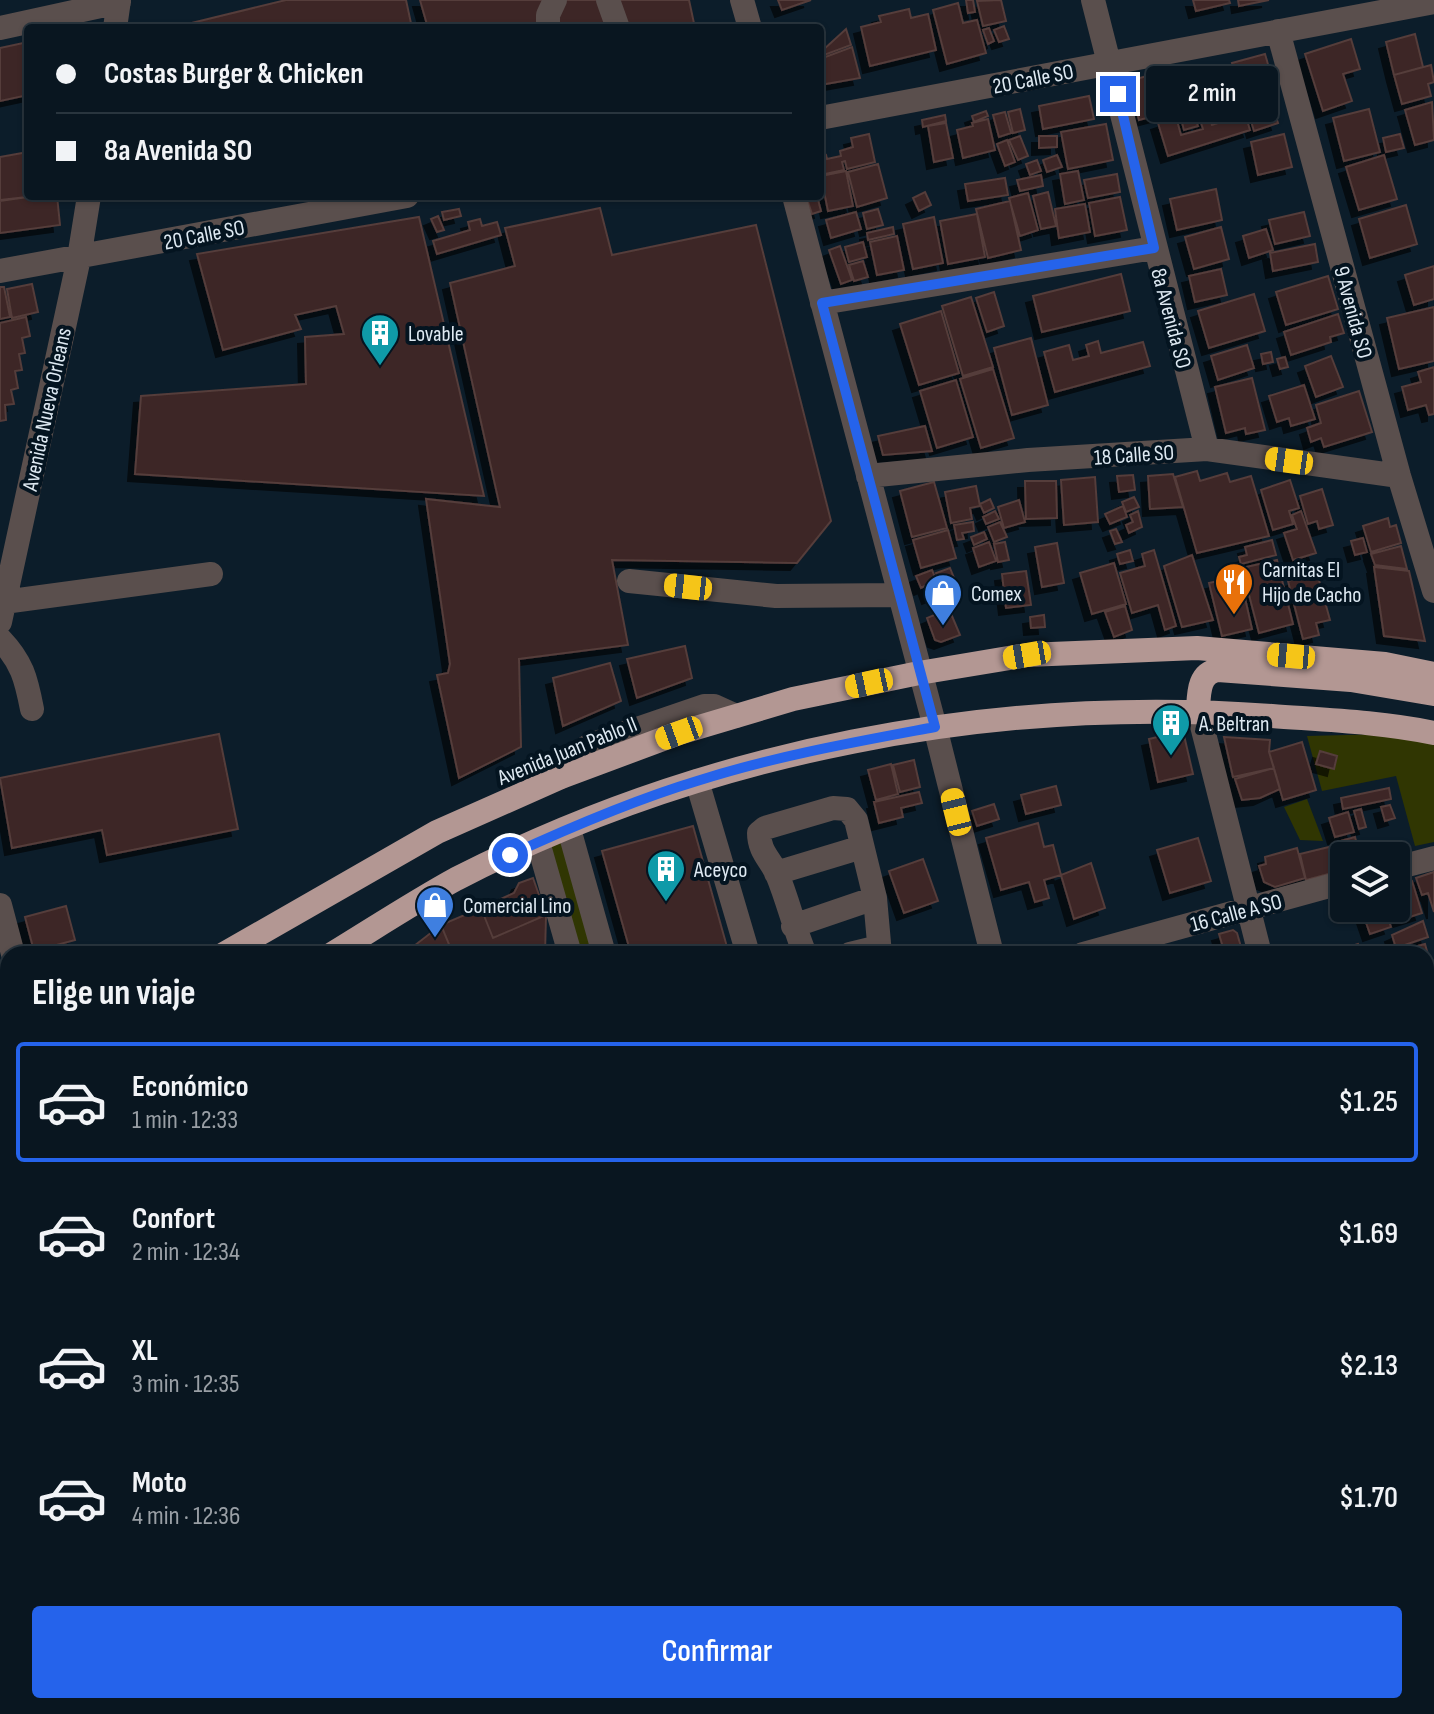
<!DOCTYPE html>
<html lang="es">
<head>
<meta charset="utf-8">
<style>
	body { margin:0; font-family:"Sofia Sans Condensed",sans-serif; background:#121f29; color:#f1f3f6; height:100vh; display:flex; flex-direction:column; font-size:30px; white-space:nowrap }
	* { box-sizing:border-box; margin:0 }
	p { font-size:26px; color:#999fa5 }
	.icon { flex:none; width:44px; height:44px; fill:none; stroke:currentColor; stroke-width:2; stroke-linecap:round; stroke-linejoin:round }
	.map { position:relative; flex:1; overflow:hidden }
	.sheet { position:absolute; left:0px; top:946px; width:1434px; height:768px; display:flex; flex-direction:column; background:#091620; border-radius:24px 24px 0 0; box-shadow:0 2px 6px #0004,0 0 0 2px #29353e }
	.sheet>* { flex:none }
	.banner { position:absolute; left:24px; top:24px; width:800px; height:176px; border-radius:8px; box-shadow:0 2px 6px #0004,0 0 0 2px #29353e; display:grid; align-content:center; height:176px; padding:0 32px; background:#091620 }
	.fabs { position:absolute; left:1330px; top:842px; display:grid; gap:16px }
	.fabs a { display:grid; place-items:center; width:80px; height:80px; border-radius:8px; background:#091620; box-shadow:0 2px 6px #0004,0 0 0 2px #29353e; font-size:40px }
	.end { position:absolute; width:36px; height:36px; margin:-18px; border:10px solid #2563eb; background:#fff; box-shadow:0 0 0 4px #fff }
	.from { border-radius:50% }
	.bubble { position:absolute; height:56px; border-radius:8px; background:#091620; box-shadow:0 2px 6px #0004,0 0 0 2px #29353e; font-size:26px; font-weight:600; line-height:56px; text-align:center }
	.car { position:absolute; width:24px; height:48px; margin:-24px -12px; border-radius:10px; box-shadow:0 0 6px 2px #0007; background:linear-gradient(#f5c518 24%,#345 0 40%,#f5c518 0 76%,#345 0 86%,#f5c518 0) }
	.banner b { display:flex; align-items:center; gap:28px; height:76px; font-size:30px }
	.banner b+b { border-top:2px solid #29353e }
	.banner i { width:20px; height:20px; background:#f1f3f6 }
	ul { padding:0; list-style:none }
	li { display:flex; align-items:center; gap:24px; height:120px; margin:0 16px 12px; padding:0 16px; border:4px solid transparent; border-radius:8px }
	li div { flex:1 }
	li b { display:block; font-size:30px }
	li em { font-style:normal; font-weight:600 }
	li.selected { border-color:#2563eb }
	li>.icon { width:72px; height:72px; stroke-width:1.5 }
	h2 { padding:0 32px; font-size:36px; line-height:96px }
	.action { display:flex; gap:16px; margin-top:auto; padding:16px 32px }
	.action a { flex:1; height:92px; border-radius:8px; background:#2563eb; color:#fff; font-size:32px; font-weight:600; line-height:92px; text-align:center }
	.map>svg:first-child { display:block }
	.green { fill:#303602 }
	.building { fill:#3c2625; stroke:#543c3a; stroke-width:2; filter:url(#shadow) }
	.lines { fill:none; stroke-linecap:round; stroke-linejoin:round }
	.minor { stroke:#5a4f4d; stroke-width:24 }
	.highway { stroke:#b39793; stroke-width:24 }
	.route { stroke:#2563eb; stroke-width:10 }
	.labels { text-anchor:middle; stroke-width:8; stroke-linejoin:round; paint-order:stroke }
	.street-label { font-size:22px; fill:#dee9f2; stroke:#041420 }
	.poi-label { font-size:22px; fill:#dee9f2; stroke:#041420; text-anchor:start }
</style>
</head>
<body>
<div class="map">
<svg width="1434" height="1714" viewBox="0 0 1434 1714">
	<defs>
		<filter id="shadow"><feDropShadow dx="-7" dy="7" stdDeviation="0" flood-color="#0009"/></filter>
	</defs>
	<rect width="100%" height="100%" fill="#0c1d2a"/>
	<path class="green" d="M1387 734 1434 742V842L1415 846 1396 776 1322 791 1307 736Z
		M1307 799 1323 841 1300 840 1284 807Z
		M577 823 613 954H561L531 849Z
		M828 1706H1166L1169 1714H830Z"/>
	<path class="building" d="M286 0H406L412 28H171Z
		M420 0H689L695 28H428Z
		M778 0H811L782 10Z
		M966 0H973L975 12 968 13Z
		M1001 0 1006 21 983 26 977 1Z
		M1193 0H1229L1230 3 1196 11Z
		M1238 0H1269L1239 6Z
		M958 3 963 23 977 20 986 53 947 64 933 10Z
		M909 9 911 18 928 14 936 50 870 66 861 27 881 22 879 16Z
		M1004 26 1009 39 999 42 994 30Z
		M989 28 994 41 988 44 983 30Z
		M846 29 851 45 824 55 822 51Z
		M1415 34 1423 67 1394 75 1386 42Z
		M1351 39 1360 69 1343 74 1352 101 1323 111 1305 54Z
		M28 42V95L0 101V48Z
		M852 47 860 78 820 85V59Z
		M1265 54 1274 85 1240 94 1232 63Z
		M1431 65 1434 82 1428 84 1431 96 1402 104 1394 75Z
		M1195 72 1203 104 1176 111 1167 80Z
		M1158 73 1169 112 1139 120 1129 81Z
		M1219 76 1223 93 1205 97 1201 80Z
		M1253 92 1256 104 1245 108 1242 96Z
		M1089 96 1094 119 1043 129 1039 106Z
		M1220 98 1224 110 1213 114 1209 103Z
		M1432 102 1434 140 1415 145 1405 110Z
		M1272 104 1278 123 1254 131 1248 111Z
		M1020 109 1025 130 1013 133 1008 112Z
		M1369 109 1380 152 1344 161 1333 118Z
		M986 111 988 116 974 122 972 116Z
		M1005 112 1011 133 999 137 993 115Z
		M1209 114 1212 125 1245 114 1250 130 1168 156 1158 123 1176 117 1181 135 1203 129 1199 117Z
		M945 115 946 121 923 127 922 120Z
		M1194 115 1198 126 1184 130 1181 119Z
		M988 119 995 150 963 158 957 130 973 126 972 123Z
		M946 123 953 158 934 162 928 126Z
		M1106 124 1113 160 1068 169 1061 132Z
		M869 134 875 162 847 169 845 161 842 162 844 170 820 175V156L826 155 827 159 841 156 840 151 853 147 851 138Z
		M1284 134 1292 167 1258 175 1251 142Z
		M1400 134 1404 148 1386 152 1383 138Z
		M1020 136 1028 156 1018 160 1009 140Z
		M1039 136H1057V147L1039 148Z
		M1007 140 1015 162 1005 166 997 144Z
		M28 152V196H35L0 201V157Z
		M1057 155 1062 167 1047 172 1043 160Z
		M1384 155 1397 199 1359 210 1346 167Z
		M1037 160 1041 171 1030 175 1026 164Z
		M878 164 887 198 857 207 848 172Z
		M846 171 853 206 828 211 821 176Z
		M1078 171 1084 200 1065 204 1060 174Z
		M1117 174 1120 192 1088 198 1084 180Z
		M1041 175 1043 186 1020 191 1017 180Z
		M1005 178 1008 195 968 201 965 184Z
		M1216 189 1222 220 1177 230 1170 199Z
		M925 192 931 205 919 211 913 198Z
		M1048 192 1056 226 1041 229 1033 196Z
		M1028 193 1038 230 1020 236 1009 198Z
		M35 196H57L60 225 0 233V200Z
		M806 196H817L821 211 812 214Z
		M1120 197 1127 230 1095 236 1089 203Z
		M1010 201 1021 250 988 258 976 209Z
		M1085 204 1090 232 1059 238 1055 209Z
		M1406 205 1417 244 1370 258 1359 219Z
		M600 208 612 255 756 225 831 521 797 563 612 560 628 645 519 659 521 747 459 778 437 675 448 673 450 664 426 499 500 507 450 283 515 266 505 228Z
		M459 209 461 216 444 220 442 212Z
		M878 209 883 225 867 229 863 213Z
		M856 212 861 229 831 238 826 220Z
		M1304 212 1310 236 1275 244 1269 220Z
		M977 214 985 257 948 264 940 221Z
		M438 216 444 230 437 232 431 219Z
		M419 217 484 496 135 474 141 396 306 384 305 337 344 334 336 306 295 315 301 329 223 350 197 254Z
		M934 217 943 263 913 269 903 224Z
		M480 219 482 226 497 222 501 235 437 254 433 241 470 230 468 222Z
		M893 227 894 234 868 240 867 233Z
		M1221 227 1229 259 1194 269 1185 237Z
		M1266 229 1273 250 1249 258 1243 236Z
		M897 236 904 270 877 275 870 242Z
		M863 242 867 257 849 262 845 247Z
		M1315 244 1318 262 1273 271 1270 253Z
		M840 246 852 280 841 284 829 250Z
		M863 261 868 277 854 281 849 265Z
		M1434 266V299L1414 305 1405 275Z
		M1221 269 1227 295 1195 302 1189 276Z
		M1121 274 1130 311 1042 332 1033 296Z
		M1328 276 1338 309 1286 325 1276 292Z
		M32 284 38 312 12 318 7 289Z
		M0 287H4L10 317 0 319Z
		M994 292 1004 326 987 332 976 298Z
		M1254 294 1265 331 1209 348 1198 311Z
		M971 297 993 367 963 376 942 306Z
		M1434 307V361L1399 369 1387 318Z
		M941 311 959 373 919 385 900 324Z
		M1338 314 1344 333 1330 337 1331 342 1291 355 1284 332Z
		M26 317 30 336 22 338 25 353 19 354 22 370 15 371 18 388 11 390 14 404 5 405 6 420 0 421V323Z
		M1031 338 1048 405 1012 415 994 348Z
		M1098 341 1101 353 1143 342 1150 366 1055 392 1044 352 1069 345 1073 360 1089 356 1086 345Z
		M1247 345 1254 368 1218 380 1211 356Z
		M1271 352 1273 362 1263 364 1261 354Z
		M1331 356 1343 387 1316 397 1305 366Z
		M1285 357 1288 367 1280 369 1277 359Z
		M1434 367V414L1429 415 1426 405 1408 410 1402 387 1421 382 1418 372Z
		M993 369 1014 438 981 448 960 379Z
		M1252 378 1265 430 1246 434 1245 428 1226 433 1215 387Z
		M956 380 973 437 937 448 920 391Z
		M1304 385 1315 419 1291 426 1289 418 1277 422 1269 396Z
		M1359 391 1372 432 1324 447 1321 438 1311 442 1307 428 1321 423 1316 405Z
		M925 426 932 451 883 455 878 436Z
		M1197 471 1200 481 1227 473 1230 482 1251 476 1269 536 1197 553 1175 477Z
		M1173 474 1183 507 1150 509 1148 476Z
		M1133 475 1135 490 1119 492 1117 476Z
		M1095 477 1098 522 1064 525 1061 480Z
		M1290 480 1299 508 1289 511 1293 524 1273 530 1261 490Z
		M1025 481H1056L1057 518 1026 519Z
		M934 482 947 528 912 537 900 491Z
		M976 486 980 506 970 508 972 519 951 523 945 492Z
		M1322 489 1333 525 1319 529 1317 521 1308 524 1300 496Z
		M1134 497 1139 507 1126 512 1122 502Z
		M990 499 994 508 984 513 980 504Z
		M1019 500 1025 522 1004 528 998 507Z
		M1123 506 1127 517 1110 524 1105 514Z
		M995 511 999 519 986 524 983 517Z
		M1138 511 1142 527 1129 533 1126 525 1133 522 1130 515Z
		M1301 511 1316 553 1293 560 1284 533 1297 529 1292 515Z
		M1388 518 1390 527 1396 525 1401 543 1371 552 1363 526Z
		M973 522 974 531 962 533 964 539 957 540 954 525Z
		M1000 522 1007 537 994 542 988 527Z
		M1116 529 1122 542 1115 544 1110 531Z
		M948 530 956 558 921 568 913 540Z
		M984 532 987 539 974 545 971 537Z
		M1363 538 1367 552 1355 555 1351 541Z
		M1272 540 1276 555 1241 564 1239 557 1247 555 1245 547Z
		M989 542 996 561 979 567 973 548Z
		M1005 542 1009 560 998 562 994 544Z
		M1057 543 1064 583 1042 587 1035 547Z
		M1401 546 1407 569 1375 565 1371 554Z
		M1130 550 1133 561 1120 564 1117 554Z
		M1154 550 1176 626 1165 630 1158 605 1132 613 1120 573 1145 566 1142 554Z
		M1192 555 1213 620 1182 627 1164 566Z
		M1277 560 1293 624 1259 633 1242 568Z
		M1114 563 1126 604 1092 614 1080 573Z
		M1374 567 1409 571 1425 641 1384 636Z
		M950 568 956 583 942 588 936 573Z
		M932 570 941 592 929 597 925 586 921 588 916 576Z
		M1026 571 1031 605 1006 608 1002 574Z
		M1317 573 1330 620 1316 623 1319 635 1303 639 1288 581Z
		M1240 576 1252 629 1222 636 1209 583Z
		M1125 606 1132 630 1114 637 1105 612Z
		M949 609 960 635 941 642 935 640 927 618Z
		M1044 615 1045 627 1031 628 1030 617Z
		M685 646 692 678 637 698 627 659Z
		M610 663 621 701 563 726 553 678Z
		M1183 731 1193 774 1158 782 1149 739Z
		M219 734 238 829 107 855 102 830 12 848 0 778Z
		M1224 737 1270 740 1269 752 1274 768 1233 777Z
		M1302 742 1316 790 1283 800 1269 752Z
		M1320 751 1337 756 1334 769 1316 764Z
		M914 760 920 787 900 792 893 765Z
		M891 764 898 794 876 800 868 770Z
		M1274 768 1280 789 1260 798 1242 800 1235 779Z
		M1056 786 1061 805 1026 814 1021 795Z
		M1389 788 1391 799 1343 809 1341 798Z
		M919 792 922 803 901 808 903 817 879 823 874 802Z
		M994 804 999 819 977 826 972 811Z
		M1390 805 1395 818 1385 821 1381 807Z
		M1361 809 1366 827 1359 829 1354 811Z
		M1348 812 1354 832 1335 837 1329 818Z
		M1038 823 1044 847 1053 845 1061 875 1044 880 1049 898 1035 902 1029 882 1001 890 986 838Z
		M693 826 729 954H631L602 851Z
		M1355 837 1360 856H1344L1343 861 1337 842Z
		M1198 838 1211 881 1170 893 1157 850Z
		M1329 847 1336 872 1306 880 1300 854Z
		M1297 848 1305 878 1275 887 1264 882 1259 866 1266 864 1265 857Z
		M923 859 938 901 904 913 889 871Z
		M1091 863 1105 908 1074 919 1061 875Z
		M1434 872V912L1428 893 1422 895 1416 878Z
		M533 878 546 915 493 938 481 908 514 893 519 883Z
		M1412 881 1422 913 1400 920 1396 908V886Z
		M66 906 75 940 34 951 25 917Z
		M481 908 493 938 546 915 545 954H453L441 925Z
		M1361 908H1384L1391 927 1370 934Z
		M1423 921 1428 937 1396 948 1392 935Z
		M441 925 453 954H405V953Z
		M1233 930 1237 933 1243 954H1225L1219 934Z
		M1358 944 1361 954H1326Z
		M1425 944 1433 973 1426 975V954H1400L1399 951Z
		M1393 946 1396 954H1367V953Z
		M1434 1054V1094L1426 1070V1056Z
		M1426 1121 1433 1146 1426 1148Z
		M8 1179V1218L0 1221V1181Z
		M1434 1241V1278L1426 1281V1244Z
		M8 1253V1279L0 1281V1255Z
		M0 1304 8 1328V1370L0 1372Z
		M1434 1343V1375L1427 1377 1426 1345Z
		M1434 1379V1417L1426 1393V1381Z
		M1426 1411 1434 1433 1426 1436Z
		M1434 1449V1486L1426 1489V1451Z
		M1434 1489V1532L1426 1506V1492Z
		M6 1543 8 1637 0 1645V1544Z
		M8 1637V1654L0 1655V1645Z
		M1431 1701 1434 1714H1398L1397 1710 1426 1706V1702Z
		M119 1706H182L184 1714H112L110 1708Z
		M233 1706H273L276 1714H229L227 1707Z
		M430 1706H458L460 1714H433Z
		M507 1706H552V1707L534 1714H510Z
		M603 1706H609L612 1714H590L589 1711Z
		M612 1706H635L638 1714H615Z
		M639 1706H732L702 1714H641Z
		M752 1706H762L765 1714H735Z
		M1245 1706H1256L1259 1714H1221Z
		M1272 1706H1300L1303 1714H1269L1267 1708Z"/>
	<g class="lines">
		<path class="minor" d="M608 0 618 28
			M742 0 750 28
			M1093 0 1207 449
			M0 28 119 2
			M115 28 119 0
			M548 28V15L555 0
			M1278 31 1399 476 1434 591
			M820 118 1434 2
			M794 196 935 727 992 954
			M0 271 407 196
			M822 303 1154 248
			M868 476 1028 460 1207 449 1399 476
			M629 581 776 596 899 595
			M4 602 211 574
			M0 622 79 258 89 196
			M0 639C22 662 26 678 32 709
			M1198 710 1260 954
			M561 777 575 755 590 745 704 706H714L736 716
			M697 781 748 954
			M569 829 604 954
			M538 842 570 954
			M1396 868 1434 858
			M776 873 862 847
			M0 905 13 954
			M793 926 875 898
			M805 954C794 928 788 900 777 874 770 859 759 851 759 833L765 828 833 808 847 809 856 820 875 898 880 954
			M850 954 879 947
			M1083 954 1344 882
			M1426 1003 1434 1000
			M1426 1165 1434 1163
			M1426 1308 1434 1306
			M0 1393 8 1391
			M1426 1447 1434 1445
			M0 1453 8 1502
			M1426 1579 1434 1576
			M1426 1599 1434 1630
			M0 1677 8 1676
			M207 1706 209 1714
			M485 1706 487 1714
			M801 1706 804 1714
			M1193 1706 1195 1714"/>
		<path class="highway" d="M1198 710C1199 694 1198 673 1218 670L1351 680 1434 694
			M224 954 437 832 561 777 679 733 793 699 919 673 1027 655 1197 648 1385 664 1434 674
			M332 954C373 929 414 902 456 879 705 751 993 695 1272 716 1326 720 1381 722 1434 733
			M0 1046 8 1045
			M0 1094 8 1093"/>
	</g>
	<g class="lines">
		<path class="route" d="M510 855C571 827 634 800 697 781 775 756 855 742 935 727L822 303 1154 248 1118 94"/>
	</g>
	<defs>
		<g id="building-pin" transform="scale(2)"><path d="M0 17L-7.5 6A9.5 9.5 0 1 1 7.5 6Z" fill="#0f9aa8" stroke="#041420"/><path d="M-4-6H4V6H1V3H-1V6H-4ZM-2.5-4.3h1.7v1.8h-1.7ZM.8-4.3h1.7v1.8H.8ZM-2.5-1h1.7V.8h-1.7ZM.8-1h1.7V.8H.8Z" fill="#fff"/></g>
		<g id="restaurant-pin" transform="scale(2)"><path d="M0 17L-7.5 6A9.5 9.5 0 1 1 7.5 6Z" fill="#e8710a" stroke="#041420"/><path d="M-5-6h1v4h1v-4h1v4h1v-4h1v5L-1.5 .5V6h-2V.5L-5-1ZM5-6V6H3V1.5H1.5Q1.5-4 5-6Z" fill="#fff"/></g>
		<g id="shop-pin" transform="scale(2)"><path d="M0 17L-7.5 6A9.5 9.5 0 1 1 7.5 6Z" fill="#3f7fe0" stroke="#041420"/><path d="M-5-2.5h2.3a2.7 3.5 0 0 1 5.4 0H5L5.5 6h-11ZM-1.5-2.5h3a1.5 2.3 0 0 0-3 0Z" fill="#fff"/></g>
	</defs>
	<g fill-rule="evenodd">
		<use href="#building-pin" x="380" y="333"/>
		<use href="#restaurant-pin" x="1234" y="582"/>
		<use href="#shop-pin" x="943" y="593"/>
		<use href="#building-pin" x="1171" y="723"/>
		<use href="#building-pin" x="666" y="869"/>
		<use href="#shop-pin" x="435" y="905"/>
	</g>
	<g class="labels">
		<g class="street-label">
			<text transform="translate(1033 78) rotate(-11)" y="8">20 Calle SO</text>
			<text transform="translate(204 234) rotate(-11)" y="8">20 Calle SO</text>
			<text transform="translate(1354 312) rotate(75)" y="8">9 Avenida SO</text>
			<text transform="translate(1172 318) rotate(75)" y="8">8a Avenida SO</text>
			<text transform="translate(46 409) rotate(-78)" y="8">Avenida Nueva Orleans</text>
			<text transform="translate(1134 454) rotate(-4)" y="8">18 Calle SO</text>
			<text transform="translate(567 750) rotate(-22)" y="8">Avenida Juan Pablo II</text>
			<text transform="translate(1236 912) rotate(-15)" y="8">16 Calle A SO</text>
		</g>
		<g class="poi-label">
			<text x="408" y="341">Lovable</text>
			<text x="1262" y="577">Carnitas El<tspan x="1262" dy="25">Hijo de Cacho</tspan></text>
			<text x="971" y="601">Comex</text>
			<text x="1199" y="731">A. Beltran</text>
			<text x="694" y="877">Aceyco</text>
			<text x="463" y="913">Comercial Lino</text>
		</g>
	</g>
</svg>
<div class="fabs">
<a><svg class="icon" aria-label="layers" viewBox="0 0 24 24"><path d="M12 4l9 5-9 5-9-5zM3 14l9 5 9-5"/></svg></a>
</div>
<i class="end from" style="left:510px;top:855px"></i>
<i class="end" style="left:1118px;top:94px"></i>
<div class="bubble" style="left:1146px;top:66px;width:132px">2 min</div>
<i class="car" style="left:1289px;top:461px;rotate:278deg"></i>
<i class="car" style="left:688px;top:587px;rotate:276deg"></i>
<i class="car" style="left:1027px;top:655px;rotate:260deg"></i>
<i class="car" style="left:1291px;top:656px;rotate:275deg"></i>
<i class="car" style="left:869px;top:683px;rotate:258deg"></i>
<i class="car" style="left:679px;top:733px;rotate:250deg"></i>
<i class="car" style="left:956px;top:812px;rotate:346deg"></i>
<div class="banner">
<b><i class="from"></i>Costas Burger &amp; Chicken</b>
<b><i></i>8a Avenida SO</b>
</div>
<section class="sheet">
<h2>Elige un viaje</h2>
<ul>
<li class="selected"><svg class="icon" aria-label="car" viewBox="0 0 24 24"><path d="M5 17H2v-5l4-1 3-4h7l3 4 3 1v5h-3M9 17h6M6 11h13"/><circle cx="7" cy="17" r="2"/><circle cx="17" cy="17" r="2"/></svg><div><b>Económico</b><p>1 min · 12:33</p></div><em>$1.25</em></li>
<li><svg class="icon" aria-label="car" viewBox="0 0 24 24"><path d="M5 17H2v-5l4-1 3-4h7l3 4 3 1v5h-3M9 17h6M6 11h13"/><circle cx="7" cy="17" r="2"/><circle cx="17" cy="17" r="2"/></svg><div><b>Confort</b><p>2 min · 12:34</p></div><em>$1.69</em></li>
<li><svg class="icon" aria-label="car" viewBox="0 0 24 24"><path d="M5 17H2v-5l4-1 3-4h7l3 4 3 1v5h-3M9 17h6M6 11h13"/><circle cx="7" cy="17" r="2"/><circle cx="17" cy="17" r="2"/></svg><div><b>XL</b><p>3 min · 12:35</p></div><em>$2.13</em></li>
<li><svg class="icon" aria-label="car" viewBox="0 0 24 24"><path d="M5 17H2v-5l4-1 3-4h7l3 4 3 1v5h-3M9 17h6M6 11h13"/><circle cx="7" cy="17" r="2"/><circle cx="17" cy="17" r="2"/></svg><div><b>Moto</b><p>4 min · 12:36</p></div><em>$1.70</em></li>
</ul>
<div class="action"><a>Confirmar</a></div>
</section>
</div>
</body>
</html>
